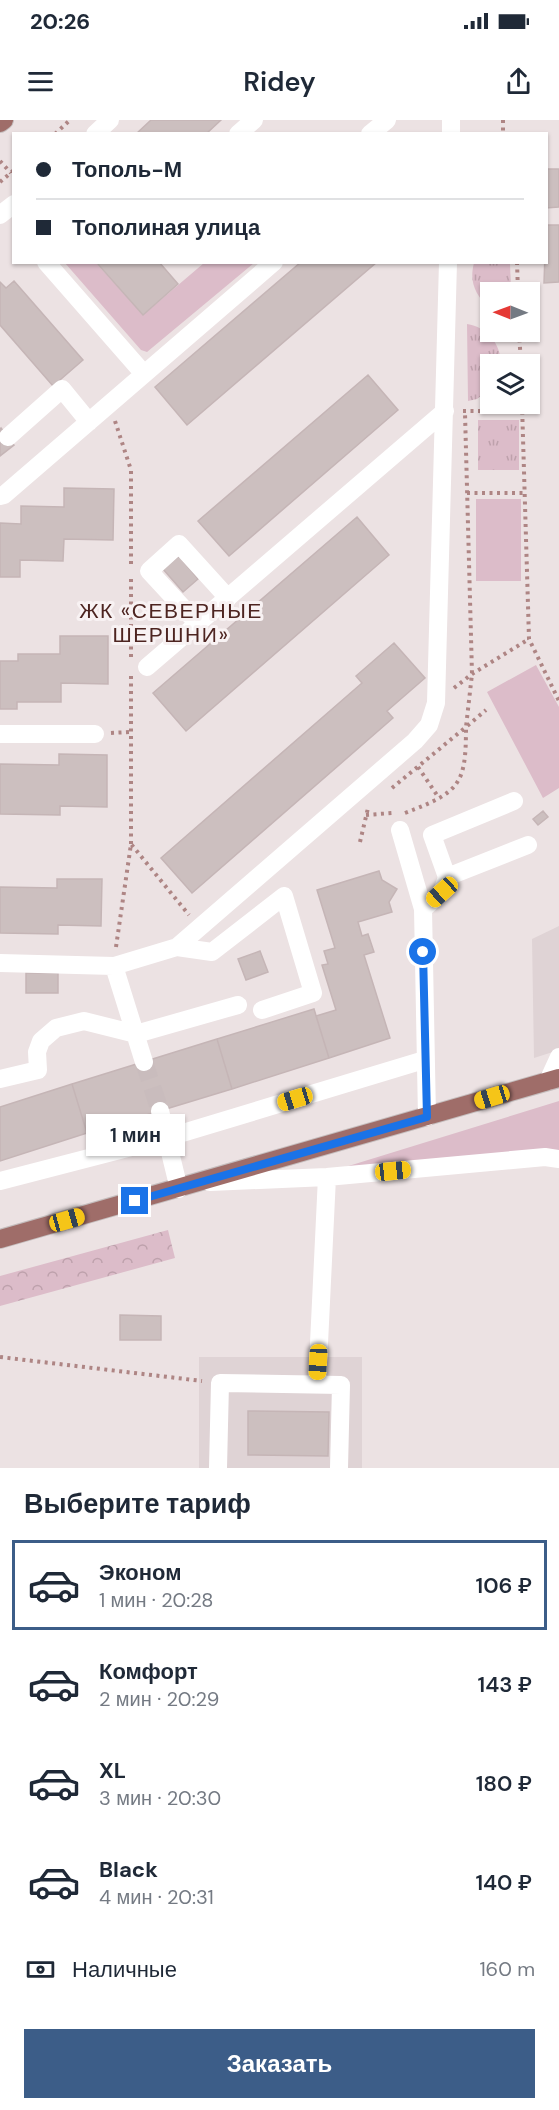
<!DOCTYPE html>
<html lang="ru">
<head>
<meta charset="utf-8">
<style>
	body { margin:0; font-family:"DM Sans",sans-serif; background:#f2f2f3; color:#1f2937; height:100vh; display:flex; flex-direction:column; font-size:22px; white-space:nowrap }
	* { box-sizing:border-box; margin:0 }
	p { font-size:20px; color:#747a83 }
	.icon { flex:none; width:33px; height:33px; fill:none; stroke:currentColor; stroke-width:2; stroke-linecap:round; stroke-linejoin:round }
	.map { position:relative; height:1348px; overflow:hidden }
	.details { display:flex; flex-direction:column; background:#fff; flex:1 }
	.details>* { flex:none }
	.banner { position:absolute; left:12px; top:12px; width:536px; height:132px; border-radius:0px; box-shadow:0 2px 4px #0004; display:grid; align-content:center; height:132px; padding:0 24px; background:#fff }
	.needle { width:39px; rotate:271deg }
	.buttons { position:absolute; left:480px; top:162px; display:grid; gap:12px }
	.buttons a { display:grid; place-items:center; width:60px; height:60px; border-radius:0px; background:#fff; box-shadow:0 2px 4px #0004; font-size:30px }
	.end { position:absolute; width:27px; height:27px; margin:-14px; border:8px solid #1a73e8; background:#fff; box-shadow:0 0 0 3px #fff }
	.from { border-radius:50% }
	.bubble { position:absolute; height:42px; border-radius:0px; background:#fff; box-shadow:0 2px 4px #0004; font-size:20px; font-weight:600; line-height:42px; text-align:center }
	.car { position:absolute; width:18px; height:36px; margin:-18px -9px; border-radius:8px; box-shadow:0 0 4px 2px #0007; background:linear-gradient(#f5c518 24%,#345 0 40%,#f5c518 0 76%,#345 0 86%,#f5c518 0) }
	.banner b { display:flex; align-items:center; gap:21px; height:57px; font-size:22px }
	.banner b+b { border-top:2px solid #e0e1e3 }
	.banner i { width:15px; height:15px; background:#1f2937 }
	ul { padding:0; list-style:none }
	li { display:flex; align-items:center; gap:18px; height:90px; margin:0 12px 9px; padding:0 12px; border:3px solid transparent; border-radius:0px }
	li div { flex:1 }
	li b { display:block; font-size:22px }
	li em { font-style:normal; font-weight:600 }
	li.current { border-color:#3c5d88 }
	li>.icon { width:54px; height:54px; stroke-width:1.5 }
	h2 { padding:0 24px; font-size:27px; line-height:72px }
	.pay { display:flex; align-items:center; gap:15px; height:66px; padding:0 24px; font-size:22px }
	.pay p { margin-inline-start:auto }
	.primary-button { display:flex; gap:12px; margin-top:auto; padding:12px 24px }
	.primary-button a { flex:1; height:69px; border-radius:0px; background:#3c5d88; color:#fff; font-size:24px; font-weight:600; line-height:69px; text-align:center }
	.status { display:flex; justify-content:space-between; align-items:center; height:42px; padding:0 30px; background:#fff; direction:ltr }
	.status svg { height:16px; fill:currentColor }
	header { display:flex; justify-content:space-between; align-items:center; height:78px; padding:0 24px; background:#fff; font-size:27px; font-weight:600 }
	.map>svg:first-child { display:block }
	.built { fill:#dfd3d5 }
	.green { fill:#dcbcc9 }
	.forest { fill:url(#forest-crowns) }
	.park { fill:url(#park-tufts) }
	.building { fill:#ccbfbf; stroke:#c5b5b6; stroke-width:1.5 }
	.lines { fill:none; stroke-linecap:round; stroke-linejoin:round }
	.minor-tunnel { stroke:#c9bcbd; stroke-width:18; stroke-dasharray:18 9; stroke-linecap:butt }
	.major-casing { stroke:#c4bdbd; stroke-width:20 }
	.path { stroke:#ae8584; stroke-width:4; stroke-dasharray:3 4.5; stroke-linecap:butt }
	.minor { stroke:#fff; stroke-width:18 }
	.major { stroke:#9f6d69; stroke-width:18 }
	.route { stroke:#1a73e8; stroke-width:8 }
	.labels { text-anchor:middle; stroke-width:6; stroke-linejoin:round; paint-order:stroke }
	.neighbourhood-label { font-size:21px; letter-spacing:1.5px; fill:#4d2420; stroke:#f8f2f3 }
</style>
</head>
<body>
<div class="status"><b>20:26</b><svg viewBox="0 0 49 12"><path d="M0 12V9h3v3zM5 12V6h3v6zM10 12V3h3v9zM15 12V0h3v12zM26 1h20v11H26zM47 4h2v5h-2z"/></svg></div>
<header><svg class="icon" aria-label="menu" viewBox="0 0 24 24"><path d="M4 6h16M4 12h16M4 18h16"/></svg>Ridey<svg class="icon" aria-label="share" viewBox="0 0 24 24"><path d="M12 15V3M7 8l5-5 5 5M5 13v7h14v-7"/></svg></header>
<div class="map">
<svg width="559" height="1348" viewBox="0 0 559 1348">
	<defs>
		<pattern id="forest-crowns" width="20" height="18" patternUnits="userSpaceOnUse" patternTransform="scale(1.5)"><rect width="20" height="18" fill="#dcbcc9"/><path d="M2 6a3 3 0 1 1 6 0M12 15a3 3 0 1 1 6 0" fill="none" stroke="#bea1ac"/></pattern>
		<pattern id="park-tufts" width="24" height="20" patternUnits="userSpaceOnUse" patternTransform="scale(1.5)"><rect width="24" height="20" fill="#dcbcc9"/><path d="M3 7l-1-3M5 7V3M7 7l1-3M15 17l-1-3M17 17v-4M19 17l1-3" fill="none" stroke="#bea1ac"/></pattern>
	</defs>
	<rect width="100%" height="100%" fill="#ece2e3"/>
	<path class="built" d="M559 806V930L534 938 532 819Z
		M199 1237H362V1348H199Z"/>
	<path class="green" d="M65 143H96L143 195 204 143H254L147 232 141 230Z
		M476 379H521V461H476Z
		M536 545 559 587V668L543 678 487 572Z
		M559 981V1033L342 1048Z"/>
	<path class="forest" d="M168 1110 175 1138 0 1186V1156Z"/>
	<path class="park" d="M474 143H510L511 172H490V188C475 176 469 161 474 143Z
		M467 204C487 207 501 224 501 244H490V269L477 279 468 281Z
		M478 300H519V350H478Z"/>
	<path class="building" d="M151 0H221L206 14H136Z
		M546 49H559V87L546 88Z
		M546 105H559V162L544 163Z
		M96 142H159L178 164 143 195Z
		M301 142H377L187 305 155 267Z
		M14 161 83 240 53 266 0 205V162L6 168Z
		M368 255 398 290 229 436 198 401Z
		M1 308 14 325 0 336V309Z
		M64 368 114 369 113 420 64 419 63 441 20 440V457H0V403L21 404V386L64 387Z
		M357 397 389 435 186 611 153 573Z
		M179 436 198 459 183 472 163 449Z
		M60 516H108V564L61 563V582H17V589H0V541H18V534H60Z
		M394 523 425 558 387 591 393 598 192 773 161 738 362 563 356 556Z
		M59 634 107 635V687L60 686V695L0 694V644L59 645Z
		M543 691 548 697 538 705 533 699Z
		M379 751 382 760 397 769 389 782 392 792 358 802 362 816 368 814 374 832 364 835 390 918 329 938 316 896 336 890 322 845 328 844 324 831 335 828 317 770Z
		M57 759H102L101 806 58 805V814L0 813V767L57 768Z
		M260 831 268 852 246 860 238 839Z
		M26 853H58V873H26Z
		M314 889 329 938 232 969 217 919Z
		M217 919 232 969 87 1013 72 964Z
		M72 964 87 1013 0 1041V987Z
		M120 1195 161 1196V1220H120Z
		M248 1291 329 1292 328 1336 248 1335Z"/>
	<g class="lines">
		<path class="minor-tunnel" d="M144 942 160 991"/>
		<g class="major-casing">
			<path id="major" d="M0 3 4 0
				M0 1119 559 958"/>
		</g>
		<path class="path" d="M503 0V14
			M55 14 70 0
			M0 41 11 53
			M0 62 14 50
			M517 142 518 172
			M519 212 521 244
			M522 284 529 519 559 581
			M463 291H522
			M115 301 131 350V444
			M467 373H525
			M131 537V457
			M131 556V724
			M454 568 472 554 529 519
			M111 613 130 612
			M418 647 439 678
			M392 668 466 607 472 554 465 293
			M405 693C460 672 466 665 466 607L486 590
			M366 695 392 693
			M360 722 368 688
			M116 827 131 724 189 795
			M0 1237 202 1261"/>
		<path class="minor" d="M95 14 110 0
			M238 14 254 0
			M370 14 387 0
			M451 14V0
			M0 95 14 84
			M46 142 144 254
			M8 317 62 269 89 302
			M0 376 4 375 274 142
			M198 504 149 451 179 424 228 478
			M147 547 445 291
			M0 614H95
			M400 710 423 789
			M447 757 432 715 514 681
			M177 827 212 832 284 776 313 873 262 890
			M0 843 114 846 177 827 415 621 429 605 436 583 448 142
			M114 846 144 942
			M0 959 38 950 37 932 41 921 56 908 84 901 136 914 238 885
			M548 961 559 937
			M160 991 179 1069
			M427 997 423 789 442 772 447 757 528 725
			M0 1061 166 1018 424 940
			M210 1062 327 1057 545 1037 559 1039
			M317 1265 327 1057
			M218 1348 220 1263 341 1265 339 1348"/>
		<use href="#major" class="major"/>
	</g>
	<g class="lines">
		<path class="route" d="M135 1081 427 997 423 832"/>
	</g>
	<g class="labels">
		<g class="neighbourhood-label">
			<text x="171" y="498">ЖК «СЕВЕРНЫЕ<tspan x="171" dy="24">ШЕРШНИ»</tspan></text>
		</g>
	</g>
</svg>
<div class="buttons">
<a><svg class="needle" viewBox="-14 -14 28 28"><path d="M0-13l5 13h-10z" fill="#e53935"/><path d="M0 13l5-13h-10z" fill="#747a83"/></svg></a>
<a><svg class="icon" aria-label="layers" viewBox="0 0 24 24"><path d="M12 4l9 5-9 5-9-5zM3 14l9 5 9-5"/></svg></a>
</div>
<i class="end from" style="left:423px;top:832px"></i>
<i class="end" style="left:135px;top:1081px"></i>
<div class="bubble" style="left:86px;top:994px;width:99px">1 мин</div>
<i class="car" style="left:442px;top:772px;rotate:228deg"></i>
<i class="car" style="left:492px;top:977px;rotate:253deg"></i>
<i class="car" style="left:295px;top:979px;rotate:253deg"></i>
<i class="car" style="left:393px;top:1051px;rotate:84deg"></i>
<i class="car" style="left:67px;top:1100px;rotate:74deg"></i>
<i class="car" style="left:318px;top:1242px;rotate:183deg"></i>
<div class="banner">
<b><i class="from"></i>Тополь-М</b>
<b><i></i>Тополиная улица</b>
</div>
</div>
<section class="details">
<h2>Выберите тариф</h2>
<ul>
<li class="current"><svg class="icon" aria-label="car" viewBox="0 0 24 24"><path d="M5 17H2v-5l4-1 3-4h7l3 4 3 1v5h-3M9 17h6M6 11h13"/><circle cx="7" cy="17" r="2"/><circle cx="17" cy="17" r="2"/></svg><div><b>Эконом</b><p>1 мин · 20:28</p></div><em>106 ₽</em></li>
<li><svg class="icon" aria-label="car" viewBox="0 0 24 24"><path d="M5 17H2v-5l4-1 3-4h7l3 4 3 1v5h-3M9 17h6M6 11h13"/><circle cx="7" cy="17" r="2"/><circle cx="17" cy="17" r="2"/></svg><div><b>Комфорт</b><p>2 мин · 20:29</p></div><em>143 ₽</em></li>
<li><svg class="icon" aria-label="car" viewBox="0 0 24 24"><path d="M5 17H2v-5l4-1 3-4h7l3 4 3 1v5h-3M9 17h6M6 11h13"/><circle cx="7" cy="17" r="2"/><circle cx="17" cy="17" r="2"/></svg><div><b>XL</b><p>3 мин · 20:30</p></div><em>180 ₽</em></li>
<li><svg class="icon" aria-label="car" viewBox="0 0 24 24"><path d="M5 17H2v-5l4-1 3-4h7l3 4 3 1v5h-3M9 17h6M6 11h13"/><circle cx="7" cy="17" r="2"/><circle cx="17" cy="17" r="2"/></svg><div><b>Black</b><p>4 мин · 20:31</p></div><em>140 ₽</em></li>
</ul>
<div class="pay"><svg class="icon" aria-label="cash" viewBox="0 0 24 24"><path d="M3 7h18v10H3z"/><circle cx="12" cy="12" r="2"/></svg>Наличные<p>160 m</p></div>
<div class="primary-button"><a>Заказать</a></div>
</section>
</body>
</html>
